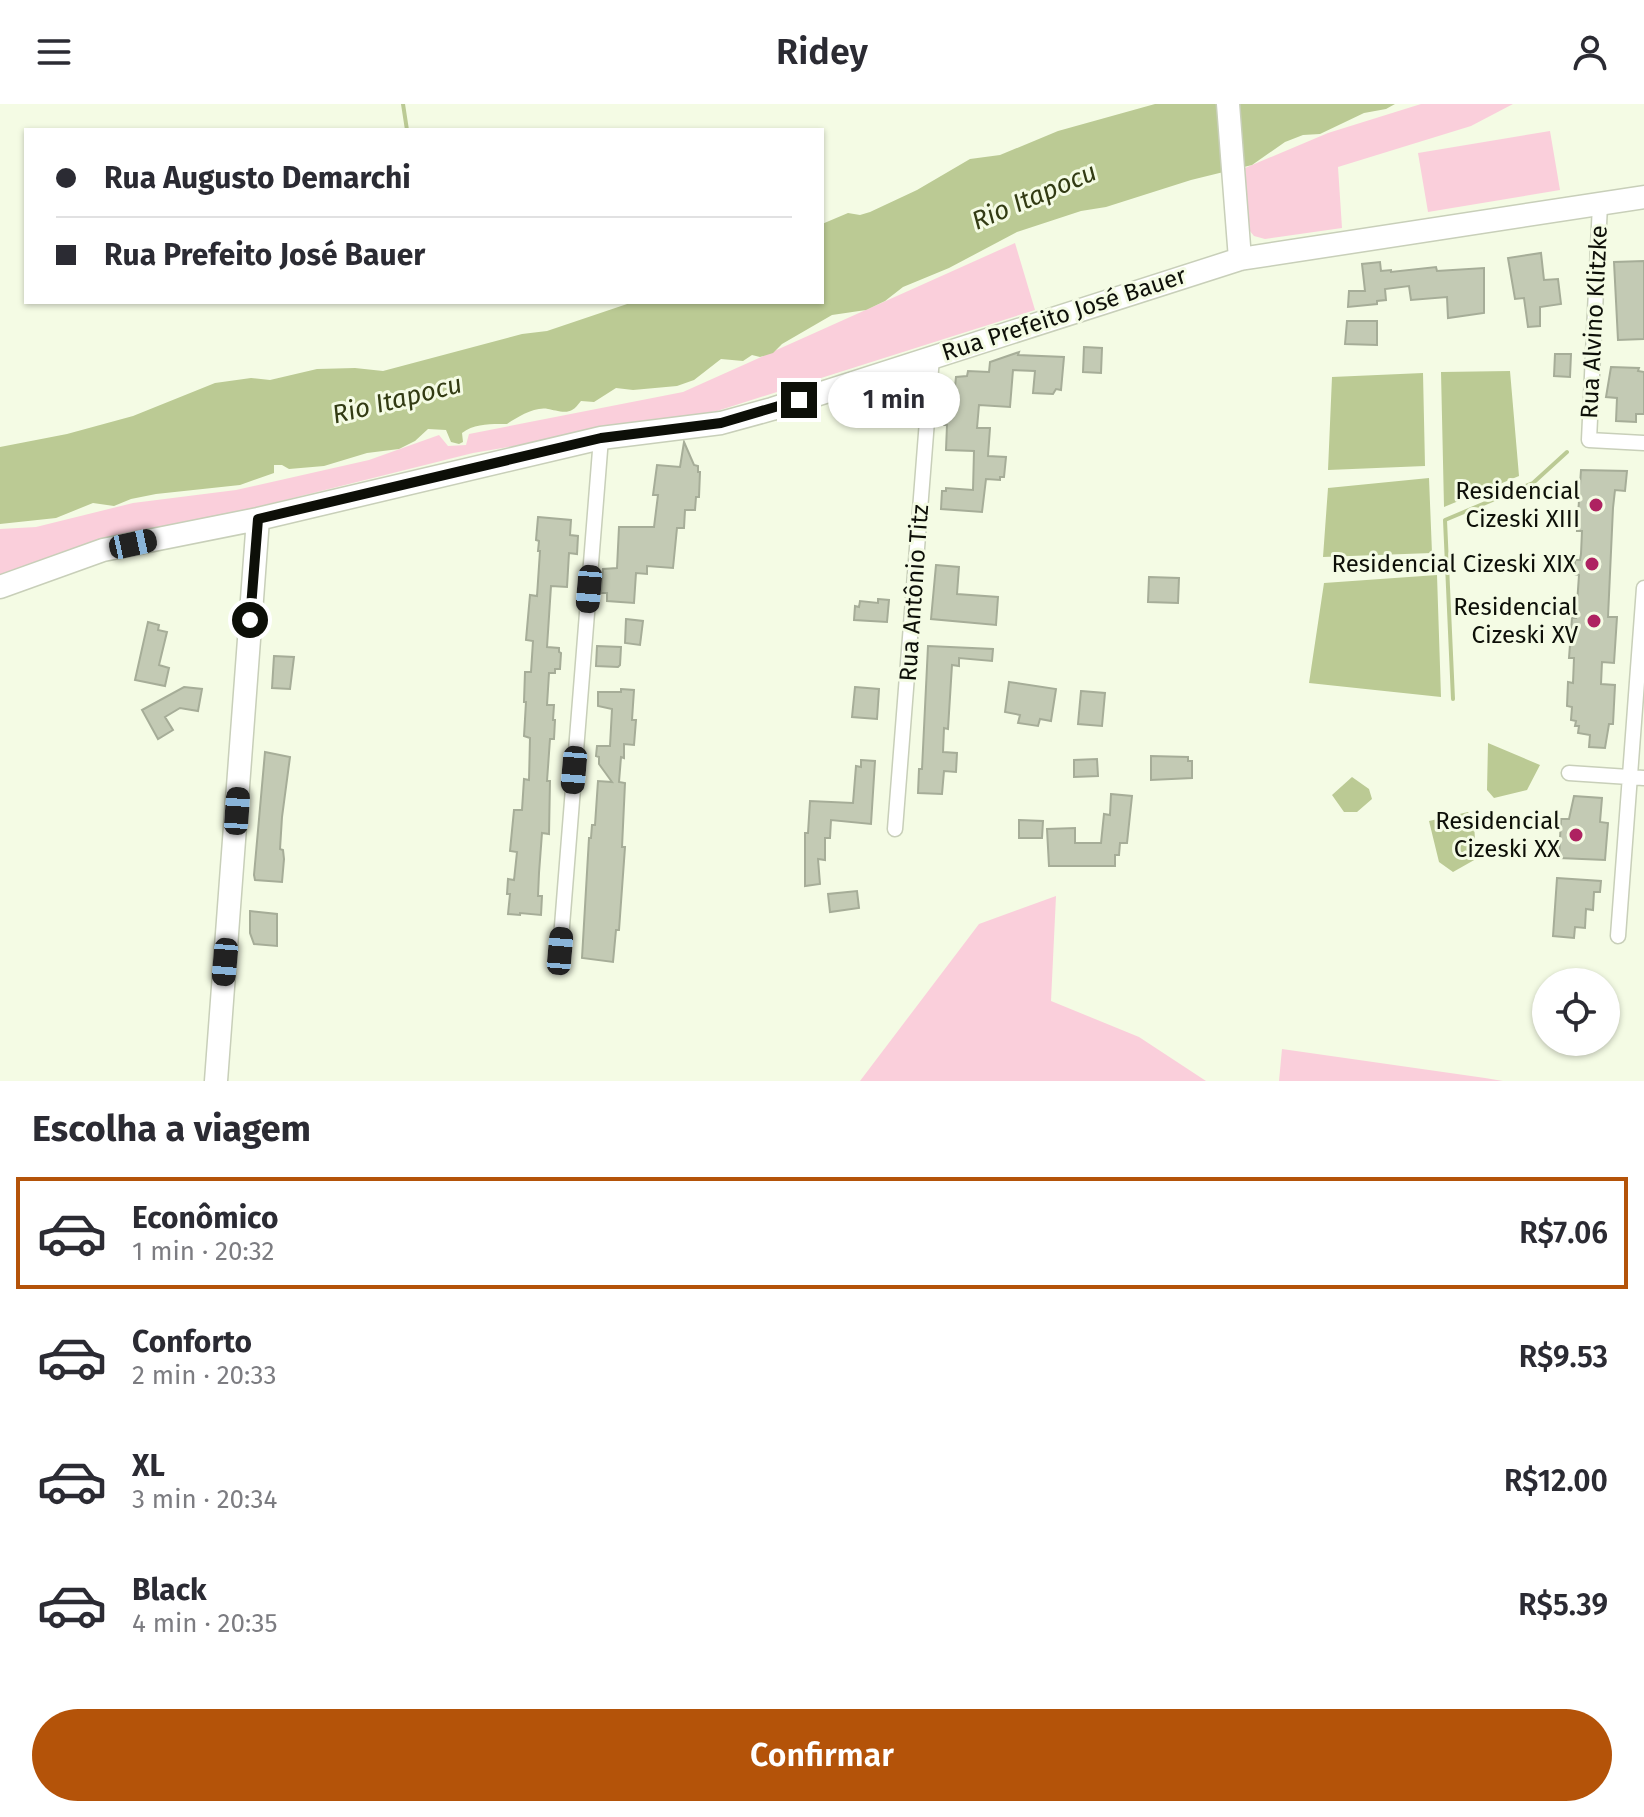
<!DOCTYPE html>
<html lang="pt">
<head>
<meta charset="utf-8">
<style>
	body { margin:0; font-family:"Fira Sans",sans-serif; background:#f7f7f7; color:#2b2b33; height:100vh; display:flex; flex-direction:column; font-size:30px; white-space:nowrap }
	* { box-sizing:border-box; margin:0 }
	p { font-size:26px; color:#7c7c81 }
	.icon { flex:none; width:44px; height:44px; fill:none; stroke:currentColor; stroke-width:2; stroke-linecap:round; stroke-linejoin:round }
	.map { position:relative; height:977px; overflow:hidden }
	.panel { display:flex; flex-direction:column; background:#fff; flex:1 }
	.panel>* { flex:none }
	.guide { position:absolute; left:24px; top:24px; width:800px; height:176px; border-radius:0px; box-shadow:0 2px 6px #0004; display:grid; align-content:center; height:176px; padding:0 32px; background:#fff }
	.buttons { position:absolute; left:1532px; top:864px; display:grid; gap:16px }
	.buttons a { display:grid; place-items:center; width:88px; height:88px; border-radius:50%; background:#fff; box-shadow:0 2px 6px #0004; font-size:40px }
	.end { position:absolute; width:36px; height:36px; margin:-18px; border:10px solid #0d0f08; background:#fff; box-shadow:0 0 0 4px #fff }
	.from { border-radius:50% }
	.bubble { position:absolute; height:56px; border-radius:28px; background:#fff; box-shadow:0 2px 6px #0004; font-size:26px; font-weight:600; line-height:56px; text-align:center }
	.car { position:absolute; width:24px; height:48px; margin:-24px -12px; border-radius:10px; box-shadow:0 0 6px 2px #0007; background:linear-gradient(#222 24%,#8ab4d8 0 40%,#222 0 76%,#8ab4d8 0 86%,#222 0) }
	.guide b { display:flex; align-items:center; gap:28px; height:76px; font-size:30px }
	.guide b+b { border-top:2px solid #e1e1e2 }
	.guide i { width:20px; height:20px; background:#2b2b33 }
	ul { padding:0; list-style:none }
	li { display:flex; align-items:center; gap:24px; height:112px; margin:0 16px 12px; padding:0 16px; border:4px solid transparent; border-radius:0px }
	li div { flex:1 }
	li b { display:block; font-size:30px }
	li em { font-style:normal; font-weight:600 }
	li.active { border-color:#b45309 }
	li>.icon { width:72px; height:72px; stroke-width:1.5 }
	h2 { padding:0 32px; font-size:36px; line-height:96px }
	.action { display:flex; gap:16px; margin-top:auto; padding:16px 32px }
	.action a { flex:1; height:92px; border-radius:48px; background:#b45309; color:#fff; font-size:32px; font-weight:600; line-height:92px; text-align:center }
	header { display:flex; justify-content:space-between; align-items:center; height:104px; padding:0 32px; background:#fff; font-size:36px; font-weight:600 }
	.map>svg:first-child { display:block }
	.green { fill:#facfdb }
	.water { fill:#bbca94 }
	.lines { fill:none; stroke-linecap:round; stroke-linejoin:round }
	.stream { stroke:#bbca94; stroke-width:4 }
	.building { fill:#c3cab4; stroke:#a6ad98; stroke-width:2 }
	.street-casing { stroke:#c8cfb9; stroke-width:17 }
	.secondary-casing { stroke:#c8cfb9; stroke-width:25 }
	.street { stroke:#fff; stroke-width:14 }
	.secondary { stroke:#fff; stroke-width:22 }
	.route { stroke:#0d0f08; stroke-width:10 }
	.poi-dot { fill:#ae2261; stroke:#f4fbe4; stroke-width:3 }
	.labels { text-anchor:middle; stroke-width:6; stroke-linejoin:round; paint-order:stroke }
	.street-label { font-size:24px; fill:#0d0f08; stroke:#f4fbe4 }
	.poi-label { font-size:24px; fill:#0d0f08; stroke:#f4fbe4; text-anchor:end }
	.water-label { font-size:26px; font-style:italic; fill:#323b13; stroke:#f4fbe4 }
</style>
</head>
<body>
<header><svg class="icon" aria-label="menu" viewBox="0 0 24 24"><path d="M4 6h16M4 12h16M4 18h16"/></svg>Ridey<svg class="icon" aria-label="person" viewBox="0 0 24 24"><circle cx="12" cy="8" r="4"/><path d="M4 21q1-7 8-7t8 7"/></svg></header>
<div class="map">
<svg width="1644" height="977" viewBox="0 0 1644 977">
	<rect width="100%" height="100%" fill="#f4fbe4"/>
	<path class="green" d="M1421 0H1513L1471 22 1338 63 1342 124 1265 135 1254 132 1249 126 1245 64 1328 29Z
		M1550 27 1560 86 1428 108 1418 49Z
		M1015 139 1035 206 717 307 473 349 30 460 0 475V425L36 423 133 399 236 386 369 356 439 331 448 342 466 341 469 330 683 288Z
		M1056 792 1051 897 1139 933 1206 977H860L979 820Z
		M1282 945 1485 974 1503 977H1279Z"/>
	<path class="water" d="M1155 0H1395L1386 5 1364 9 1320 30 1303 31 1285 38 1252 61 1191 76 1106 103 1081 107 1017 128 949 164 903 183 885 197 866 206 832 211 782 240 773 249 760 253 752 251 743 257 721 255 694 276 677 282 633 286 616 284 594 298 581 297C578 300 576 304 572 306 566 310 554 306 548 305 535 302 516 314 507 320 492 320 475 319 462 329L463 338 459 340 451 338 446 326 428 325 415 337 399 345 367 349 324 362 289 365 282 361H274V369L240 381 156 390 131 395 114 402 93 399 56 414 0 420V343L67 330 133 312 215 279 251 274 270 276 317 265 355 264 383 267 522 230 547 227 633 198H822V120L848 109 860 111 870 108 917 86 970 55 1000 51 1058 27Z
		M1510 267 1519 372 1444 403 1441 268Z
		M1423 269 1425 362 1328 366 1332 273Z
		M1429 374 1432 449 1323 453 1328 384Z
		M1437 471 1441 593 1309 579 1324 479Z
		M1488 639 1540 661 1527 686 1494 694 1487 686Z
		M1352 673 1369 685 1372 695 1357 708H1344L1332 691Z
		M1468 708 1474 718 1476 755 1453 768 1439 758 1429 717Z"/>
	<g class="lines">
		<path class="stream" d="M403 0 407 26
			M1453 595 1445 416 1533 379 1567 348"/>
	</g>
	<path class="building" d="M1541 149 1544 176 1558 175 1561 200 1540 203V222L1528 223 1524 194 1515 195 1508 154Z
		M1644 157V235L1618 236 1614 158Z
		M1380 158 1381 167 1391 166V168L1436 163 1437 167 1484 164V209L1448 214 1447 193 1411 196 1409 182 1385 185 1386 196 1377 197V200L1348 203 1349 187H1365L1362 160Z
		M1347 217H1377V241L1345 240Z
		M1084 243 1102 244 1101 269 1083 268Z
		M1019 248 1018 251 1064 253 1061 286 1056 285 1053 290 1033 289 1035 267 1013 266 1010 303 979 301 977 324H990L988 352 1006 353 1004 373H1000V376L986 375 982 408 941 405 942 387H946V384L973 386 974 347 946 346 947 321H944L946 302 949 303 950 282 955 283 956 273 967 272 968 267 989 268 990 258Z
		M1555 250H1571L1570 273 1554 272Z
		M1611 263 1639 264 1638 267 1644 268V310H1636V318L1616 317 1617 294 1606 293Z
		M684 338 694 361 698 362V368H700L699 393H696L695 406H685L684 424H677L673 464 647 462V470L636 469 634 499 607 497V489H601L603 465 617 464 619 423H654L658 391H653L657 361 680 363Z
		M1581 366 1627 367 1625 387 1615 386 1613 404 1608 513H1617L1614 559 1602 558 1601 580 1615 581 1613 620H1609L1605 644 1589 643 1590 631 1578 629 1579 622H1575L1576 617 1571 616 1572 603 1567 602 1568 578 1573 579 1574 554H1569L1572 514H1576L1579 471 1574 470 1575 456H1580L1581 450 1582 427H1577Z
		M538 413 571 416 570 431 578 432 577 450 569 449 567 483 551 482 547 543 559 544V548L561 549 560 565H555V569H549L547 601H554L553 616H555L554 635H550L547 677H550L549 730 542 729 539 769 538 792H542L541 811 520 809V811L508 810 510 790H507L508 775 514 776 517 748 510 747 514 706H522L524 675 529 676 530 634 524 632 526 598H524L525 568H531L533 537 526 536 530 491 537 492 540 447H538L539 437 536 436Z
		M936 461 959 463 957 490 998 493 996 521 931 515Z
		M1149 473 1179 474 1178 499 1148 498Z
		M878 495 889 496 887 518 854 516 855 502 859 503 860 497 878 499Z
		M626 515 643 517 640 541 625 539Z
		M148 518 159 521 158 526 167 528 159 561 169 564 165 582 135 576Z
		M597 542 621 543 620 561 618 563 596 562Z
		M928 542 993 545 992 557 959 554V562L952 561 948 625 944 624 943 648 957 649 956 668 944 667 942 690 918 689 919 665H922Z
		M274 552 294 553 290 585 272 584Z
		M1009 578 1056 585 1051 617 1040 615 1038 622 1018 619 1020 611 1005 608Z
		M184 583 202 585 198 607 180 604 165 613 173 626 158 635 142 606Z
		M855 583 879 585 877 615 852 613Z
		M621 585 634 586 632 616H636L634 641 624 640V654L621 653 619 678 625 679 622 743H625L619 826H616L613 858 582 854 589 734H591L592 721H595L598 677 612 678 599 660V653L596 652 597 642H610L612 605 598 602V588H621Z
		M1081 587 1105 589 1102 622 1078 620Z
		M265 648 290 653 282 713 280 745 283 746 284 755 282 778 255 776 254 771Z
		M1151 652 1188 653V657H1192V674L1151 676Z
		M1097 655 1098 672 1074 673V656Z
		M861 656 875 657 871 720 831 716 830 734H825V756L818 755 820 780 805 782V729H808L810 697 853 699 856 662 861 663Z
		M1111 690 1132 692 1127 739H1120L1119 751H1115V762H1049L1047 725 1075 724V739H1101L1104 710 1110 711Z
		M1574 692 1602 694 1600 718 1608 719 1605 756 1559 754 1561 715H1569Z
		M1019 716 1043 717 1042 734H1019Z
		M1557 774 1601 777 1600 788H1594L1593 806 1586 805 1585 824 1575 823 1574 834 1553 832Z
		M857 787 859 804 830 808 828 790Z
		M250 807 277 810V842L254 840 250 829Z"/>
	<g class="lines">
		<g class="street-casing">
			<path id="street" d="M1600 100 1589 336 1644 339
				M1569 669 1644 674
				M895 725 932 253
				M1618 832 1644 484
				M560 847 601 334"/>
		</g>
		<g class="secondary-casing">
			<path id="secondary" d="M1228 0 1240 155
				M0 483 103 446 258 415 601 334 721 319 772 305 1240 155 1644 93
				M216 977 258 415"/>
		</g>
		<use href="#street" class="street"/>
		<use href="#secondary" class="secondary"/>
	</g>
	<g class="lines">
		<path class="route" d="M250 516 258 415 601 334 721 319 799 296"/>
	</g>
	<g class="poi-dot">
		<circle cx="1596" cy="401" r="8"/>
		<circle cx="1592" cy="460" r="8"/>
		<circle cx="1594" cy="517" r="8"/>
		<circle cx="1576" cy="731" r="8"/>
	</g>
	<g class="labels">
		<g class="street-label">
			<text transform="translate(1064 210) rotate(-18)" y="8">Rua Prefeito José Bauer</text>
			<text transform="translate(1594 218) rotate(-87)" y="8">Rua Alvino Klitzke</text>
			<text transform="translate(914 489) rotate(-86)" y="8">Rua Antônio Titz</text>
		</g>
		<g class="poi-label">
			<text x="1580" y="395">Residencial<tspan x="1580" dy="28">Cizeski XIII</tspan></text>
			<text x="1576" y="468">Residencial Cizeski XIX</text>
			<text x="1578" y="511">Residencial<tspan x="1578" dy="28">Cizeski XV</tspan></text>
			<text x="1560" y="725">Residencial<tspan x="1560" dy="28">Cizeski XX</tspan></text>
		</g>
		<g class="water-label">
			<text transform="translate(1034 92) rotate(-23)" y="9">Rio Itapocu</text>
			<text transform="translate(397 295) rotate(-14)" y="9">Rio Itapocu</text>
		</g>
	</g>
</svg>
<div class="buttons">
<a><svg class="icon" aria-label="locate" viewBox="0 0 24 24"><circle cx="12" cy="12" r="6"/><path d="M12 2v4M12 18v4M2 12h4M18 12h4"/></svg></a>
</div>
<i class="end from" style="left:250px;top:516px"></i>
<i class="end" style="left:799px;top:296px"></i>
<div class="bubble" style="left:828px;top:268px;width:132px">1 min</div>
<i class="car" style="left:133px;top:440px;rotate:78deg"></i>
<i class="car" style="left:589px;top:485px;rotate:185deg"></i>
<i class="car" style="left:574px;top:666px;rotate:185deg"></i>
<i class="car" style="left:237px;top:707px;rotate:4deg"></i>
<i class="car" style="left:560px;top:847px;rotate:5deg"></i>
<i class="car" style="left:225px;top:858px;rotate:185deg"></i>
<div class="guide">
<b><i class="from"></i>Rua Augusto Demarchi</b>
<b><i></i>Rua Prefeito José Bauer</b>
</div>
</div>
<section class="panel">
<h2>Escolha a viagem</h2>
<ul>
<li class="active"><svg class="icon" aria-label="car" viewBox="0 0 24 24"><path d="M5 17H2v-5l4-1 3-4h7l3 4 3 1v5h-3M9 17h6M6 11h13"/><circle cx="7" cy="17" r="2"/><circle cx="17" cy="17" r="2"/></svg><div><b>Econômico</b><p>1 min · 20:32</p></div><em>R$7.06</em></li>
<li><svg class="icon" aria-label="car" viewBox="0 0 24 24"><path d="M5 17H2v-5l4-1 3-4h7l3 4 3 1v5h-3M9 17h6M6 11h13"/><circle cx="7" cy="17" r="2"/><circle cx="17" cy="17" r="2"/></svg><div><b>Conforto</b><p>2 min · 20:33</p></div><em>R$9.53</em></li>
<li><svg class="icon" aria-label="car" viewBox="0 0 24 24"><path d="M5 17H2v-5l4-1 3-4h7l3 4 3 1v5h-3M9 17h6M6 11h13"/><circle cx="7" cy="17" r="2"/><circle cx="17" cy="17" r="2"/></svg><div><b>XL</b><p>3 min · 20:34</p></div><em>R$12.00</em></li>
<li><svg class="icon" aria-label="car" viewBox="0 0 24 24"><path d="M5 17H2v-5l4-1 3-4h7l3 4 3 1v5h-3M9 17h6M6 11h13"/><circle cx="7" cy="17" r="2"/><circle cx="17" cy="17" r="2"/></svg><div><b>Black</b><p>4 min · 20:35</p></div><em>R$5.39</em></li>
</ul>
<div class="action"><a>Confirmar</a></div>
</section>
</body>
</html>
